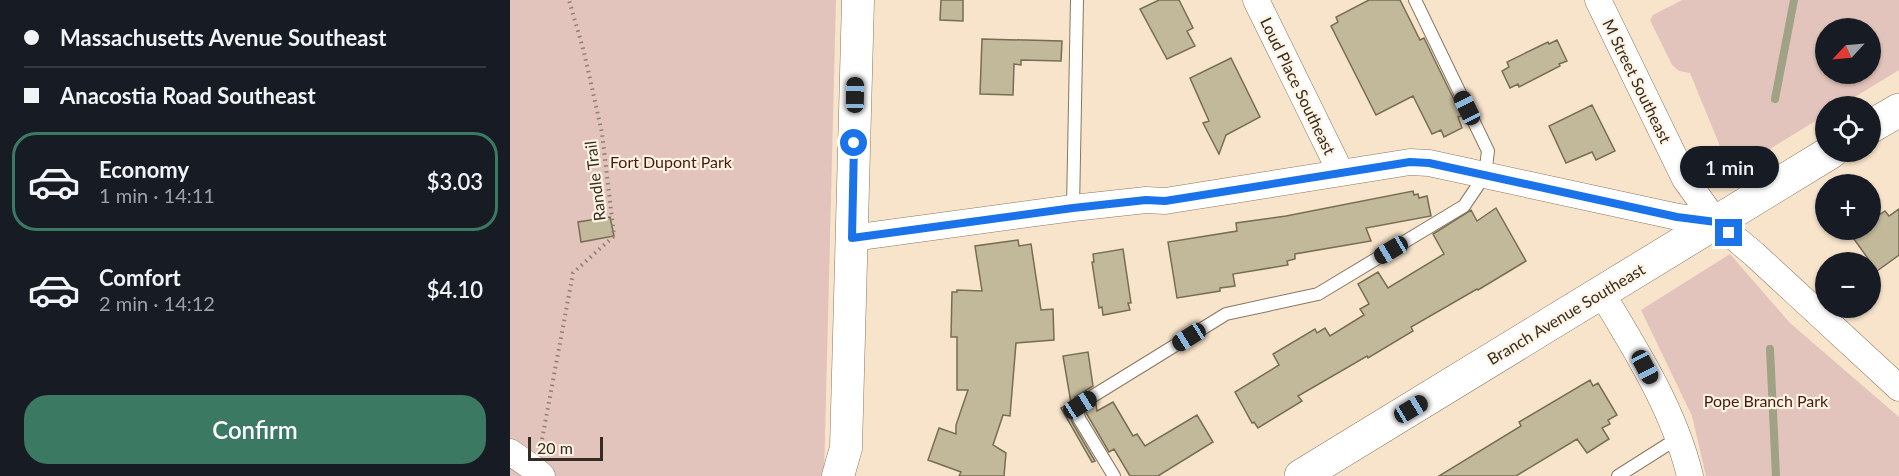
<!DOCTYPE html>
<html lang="en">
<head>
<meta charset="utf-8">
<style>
	body { margin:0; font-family:Lato,sans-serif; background:#20242c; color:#f1f3f6; height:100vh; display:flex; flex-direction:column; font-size:22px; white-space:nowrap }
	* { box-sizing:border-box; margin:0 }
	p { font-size:20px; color:#9ea1a6 }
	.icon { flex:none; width:33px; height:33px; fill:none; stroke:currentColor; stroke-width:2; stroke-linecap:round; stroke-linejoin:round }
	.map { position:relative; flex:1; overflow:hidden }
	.sheet { display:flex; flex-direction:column; background:#171b24; width:510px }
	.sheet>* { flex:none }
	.guide { display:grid; align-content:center; height:132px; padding:0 24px; background:#171b24 }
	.needle { width:39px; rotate:244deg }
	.controls { position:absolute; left:1305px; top:18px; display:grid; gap:12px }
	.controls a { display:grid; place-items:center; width:66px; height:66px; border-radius:50%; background:#171b24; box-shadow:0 2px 4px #0004; font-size:30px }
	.scale { position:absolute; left:18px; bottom:15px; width:75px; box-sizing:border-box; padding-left:6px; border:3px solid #332c22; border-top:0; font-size:16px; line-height:21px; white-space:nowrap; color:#332c22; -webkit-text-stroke:4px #fff3e4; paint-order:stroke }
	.end { position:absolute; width:27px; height:27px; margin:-14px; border:8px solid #1a73e8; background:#fff; box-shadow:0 0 0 3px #fff }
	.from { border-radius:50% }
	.bubble { position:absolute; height:42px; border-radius:21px; background:#171b24; box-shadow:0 2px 4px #0004; font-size:20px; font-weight:600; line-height:42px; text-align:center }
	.car { position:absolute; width:18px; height:36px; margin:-18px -9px; border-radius:8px; box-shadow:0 0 4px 2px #0007; background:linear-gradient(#222 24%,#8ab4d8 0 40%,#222 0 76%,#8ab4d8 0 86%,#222 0) }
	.guide b { display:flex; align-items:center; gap:21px; height:57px; font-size:22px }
	.guide b+b { border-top:2px solid #363941 }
	.guide i { width:15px; height:15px; background:#f1f3f6 }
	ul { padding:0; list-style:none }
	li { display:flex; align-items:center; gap:18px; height:99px; margin:0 12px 9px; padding:0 12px; border:3px solid transparent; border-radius:24px }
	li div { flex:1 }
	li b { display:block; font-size:22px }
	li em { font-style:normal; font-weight:600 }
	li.active { border-color:#3c7963 }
	li>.icon { width:54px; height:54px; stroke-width:1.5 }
	.primary-button { display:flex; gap:12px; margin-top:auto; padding:12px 24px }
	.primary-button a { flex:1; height:69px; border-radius:24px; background:#3c7963; color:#fff; font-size:24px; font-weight:600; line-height:69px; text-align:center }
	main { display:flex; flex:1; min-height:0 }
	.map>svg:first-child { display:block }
	.green { fill:#e2c4bc; fill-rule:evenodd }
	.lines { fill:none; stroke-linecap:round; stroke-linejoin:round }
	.stream { stroke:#9fa284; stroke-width:8 }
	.building { fill:#c2b89a; stroke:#766e54; stroke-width:1.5 }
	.service-casing { stroke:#897760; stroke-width:14 }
	.minor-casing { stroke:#897760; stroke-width:27 }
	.tertiary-casing { stroke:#897760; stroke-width:33 }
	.secondary-casing { stroke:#897760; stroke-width:34 }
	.path { stroke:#8e8170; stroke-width:4; stroke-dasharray:1.5 4.5; stroke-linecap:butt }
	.service { stroke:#fff; stroke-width:12 }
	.minor { stroke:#fff; stroke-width:26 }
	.tertiary { stroke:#fff; stroke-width:32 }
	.secondary { stroke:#fff; stroke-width:33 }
	.route { stroke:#1a73e8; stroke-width:8 }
	.labels { text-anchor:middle; stroke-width:4.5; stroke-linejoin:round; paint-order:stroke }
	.street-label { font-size:16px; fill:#332c22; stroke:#fff3e4 }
	.park-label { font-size:16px; fill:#471a0e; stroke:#fff3e4 }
</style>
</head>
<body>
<main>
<section class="sheet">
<div class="guide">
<b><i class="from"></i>Massachusetts Avenue Southeast</b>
<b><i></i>Anacostia Road Southeast</b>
</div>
<ul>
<li class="active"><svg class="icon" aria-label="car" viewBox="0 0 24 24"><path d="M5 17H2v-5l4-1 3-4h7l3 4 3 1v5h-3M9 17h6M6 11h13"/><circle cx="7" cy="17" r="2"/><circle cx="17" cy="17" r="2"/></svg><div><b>Economy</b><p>1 min · 14:11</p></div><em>$3.03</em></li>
<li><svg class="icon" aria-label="car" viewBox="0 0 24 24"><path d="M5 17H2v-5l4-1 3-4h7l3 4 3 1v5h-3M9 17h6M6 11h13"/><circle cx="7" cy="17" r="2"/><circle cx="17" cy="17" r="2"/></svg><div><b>Comfort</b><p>2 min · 14:12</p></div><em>$4.10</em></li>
</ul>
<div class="primary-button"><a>Confirm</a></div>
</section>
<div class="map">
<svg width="1389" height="476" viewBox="0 0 1389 476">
	<rect width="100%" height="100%" fill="#f8e4cb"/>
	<path class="green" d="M0 0H326L314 476H0Z
		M1172 0H1389V70L1330 106H1316L1315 115 1221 173 1180 73 1169 71 1162 65 1140 20 1143 15ZM1360 28V74H1316V28Z
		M1220 254 1280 323 1389 417V476H1196L1182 416 1131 310Z"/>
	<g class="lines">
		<path class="stream" d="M1265 99 1284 0
			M1260 349 1266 476"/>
	</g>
	<path class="building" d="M431 0H453V21L430 20Z
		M649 0H669L683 28 677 31 685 46 657 59 630 9Z
		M859 0H890L910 40 914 38 926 63 952 116 948 117 952 128 934 137 931 130 922 134 903 96 866 115 821 26 828 22 826 17Z
		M472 39 552 41 551 61 511 60V65L504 64 503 95 470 94Z
		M1047 40 1057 61 1049 64 1050 66 1009 87 1008 84 1000 88 992 71 999 67 997 62 1038 42 1039 44Z
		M721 58 750 117 716 135 709 154 693 123 699 121 680 78Z
		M1082 105 1105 151 1086 160 1082 152 1056 163 1039 126Z
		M903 191 904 195 908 194 909 198 917 196 921 216 856 228 861 241 785 254V259L777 261 778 265 723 274 725 286 710 288V291L667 298 658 242 727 231 726 223 776 216Z
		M986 208 1016 261 968 290 967 289 901 327 903 331 858 358 857 356 788 396 792 401 748 428 744 422 742 423 725 392 769 365 763 354 805 329 807 333 815 328 820 336 854 315 850 309 859 304 848 284 868 272 878 288 934 254 923 234 961 210 967 221Z
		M1389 209V255L1367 271 1341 235 1348 230H1360V221L1375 211 1379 216Z
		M100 217 104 236 71 242 68 222Z
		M508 240 509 246 521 244 531 310 543 309 544 340 506 343 500 416 493 415 483 445 496 453 494 476H449L451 472 418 460 429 428 446 434V425L458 390H447V337H441L442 292H447V290L472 291 465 246Z
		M613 249 621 303H618L620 310 593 315 592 307 589 308 582 262H584L583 254Z
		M578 352 583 386 565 397 558 411 563 424 585 461 582 462 551 408 561 403 553 356Z
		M1080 380 1083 386 1088 383 1107 415 1098 420 1100 424 1092 428 1099 439 1077 453 1067 439 1006 476H929L1011 426 1009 422Z
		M603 402 623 436 627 434 635 446 687 415 703 442 648 476H620L604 449 599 452 575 411 586 404 587 411Z"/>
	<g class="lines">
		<g class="service-casing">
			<path id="service" d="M563 208 567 0
				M604 476 570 420 566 411 570 404 716 314 808 294 954 206 975 175 978 151 905 0
				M1108 476 1168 438"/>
		</g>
		<g class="minor-casing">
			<path id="minor" d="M746 0 831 173
				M1088 0 1175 179 1206 222
				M342 238 563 208 636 200 655 201 900 162 919 163 1168 217 1206 222 1244 254 1389 388
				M1091 292C1126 350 1164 410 1180 476
				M0 452 23 468 32 476"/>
		</g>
		<g class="tertiary-casing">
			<path id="tertiary" d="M328 476 336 448 348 0"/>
		</g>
		<g class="secondary-casing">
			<path id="secondary" d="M1360 127 1389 110
				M791 476 1321 152"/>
		</g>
		<path class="path" d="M31 445 63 273 104 236 92 133 74 52 59 0"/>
		<use href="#service" class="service"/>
		<use href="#minor" class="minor"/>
		<use href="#tertiary" class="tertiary"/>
		<use href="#secondary" class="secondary"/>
	</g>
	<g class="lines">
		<path class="route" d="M344 143 342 238 563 208 636 200 655 201 900 162 919 163 1167 217 1206 222 1219 233"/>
	</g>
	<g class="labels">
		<g class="street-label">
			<text transform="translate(1127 81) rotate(64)" y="6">M Street Southeast</text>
			<text transform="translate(788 86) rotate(64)" y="6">Loud Place Southeast</text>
			<text transform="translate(85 181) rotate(-97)" y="6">Randle Trail</text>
			<text transform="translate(1056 314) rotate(-31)" y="6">Branch Avenue Southeast</text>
		</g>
		<g class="park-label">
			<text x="161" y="168">Fort Dupont Park</text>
			<text x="1256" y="407">Pope Branch Park</text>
		</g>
	</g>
</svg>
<div class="controls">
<a><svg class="needle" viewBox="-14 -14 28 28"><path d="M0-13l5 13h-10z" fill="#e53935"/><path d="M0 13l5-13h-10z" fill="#9ea1a6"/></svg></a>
<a><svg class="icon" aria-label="locate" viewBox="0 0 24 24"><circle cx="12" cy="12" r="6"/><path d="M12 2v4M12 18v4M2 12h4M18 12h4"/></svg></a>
<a>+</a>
<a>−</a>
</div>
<div class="scale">20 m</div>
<i class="end from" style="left:344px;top:143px"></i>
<i class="end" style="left:1219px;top:233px"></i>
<div class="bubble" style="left:1170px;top:146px;width:99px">1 min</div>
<i class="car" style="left:345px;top:95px;rotate:1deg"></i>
<i class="car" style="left:957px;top:108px;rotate:334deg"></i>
<i class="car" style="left:881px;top:250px;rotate:239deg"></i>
<i class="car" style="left:679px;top:337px;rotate:238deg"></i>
<i class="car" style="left:1135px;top:367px;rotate:152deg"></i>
<i class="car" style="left:570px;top:405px;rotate:58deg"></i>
<i class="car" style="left:901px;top:409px;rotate:59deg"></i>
</div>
</main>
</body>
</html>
